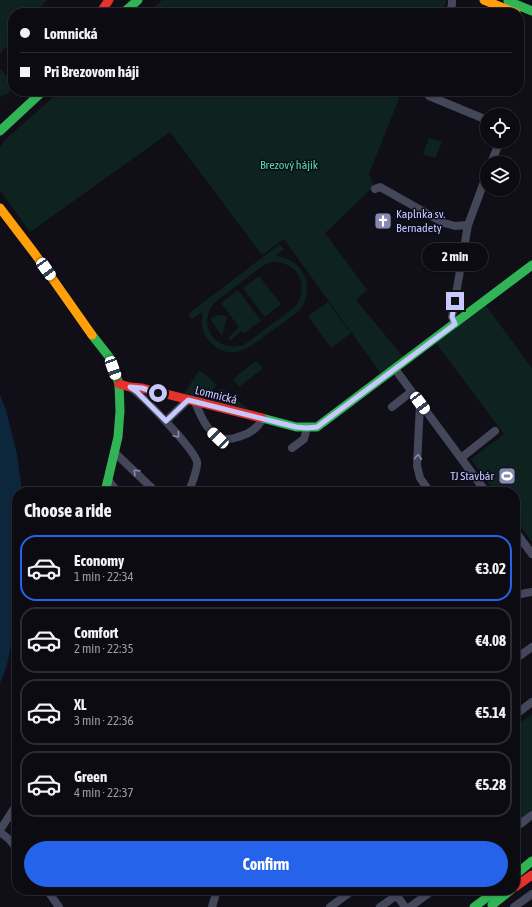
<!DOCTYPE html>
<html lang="en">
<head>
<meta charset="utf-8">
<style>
	body { margin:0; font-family:"Asap Condensed",sans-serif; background:#1a1920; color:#f1f3f6; height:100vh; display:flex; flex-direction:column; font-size:15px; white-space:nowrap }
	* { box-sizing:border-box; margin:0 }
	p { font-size:13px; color:#9a9b9f }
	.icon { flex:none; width:22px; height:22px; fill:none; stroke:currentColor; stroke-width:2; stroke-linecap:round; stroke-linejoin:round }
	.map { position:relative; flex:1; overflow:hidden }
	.sheet { position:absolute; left:12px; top:487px; width:508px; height:408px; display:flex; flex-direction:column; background:#0c0b12; border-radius:16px; box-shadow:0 1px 3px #0004,0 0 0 1px #2c2b32 }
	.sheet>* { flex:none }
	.hud { position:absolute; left:8px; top:8px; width:516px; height:88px; border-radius:16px; box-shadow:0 1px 3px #0004,0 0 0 1px #2c2b32; display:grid; align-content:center; height:88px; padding:0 12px; background:#0c0b12 }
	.tools { position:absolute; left:480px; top:108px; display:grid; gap:8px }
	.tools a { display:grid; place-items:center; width:40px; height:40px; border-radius:50%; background:#0c0b12; box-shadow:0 1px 3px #0004,0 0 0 1px #2c2b32; font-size:20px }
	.end { position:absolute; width:18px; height:18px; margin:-9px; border:5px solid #c7c9fe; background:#111; box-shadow:0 0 0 2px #111 }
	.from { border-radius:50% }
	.bubble { position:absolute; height:28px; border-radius:14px; background:#0c0b12; box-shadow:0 1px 3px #0004,0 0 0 1px #2c2b32; font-size:13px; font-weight:700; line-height:28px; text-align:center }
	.car { position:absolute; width:12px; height:24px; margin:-12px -6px; border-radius:5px; box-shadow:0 0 3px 1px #0007; background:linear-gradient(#fff 24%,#345 0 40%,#fff 0 76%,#345 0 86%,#fff 0) }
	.hud b { display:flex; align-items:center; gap:14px; height:38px; font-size:15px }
	.hud b+b { border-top:1px solid #2c2b32 }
	.hud i { width:10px; height:10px; background:#f1f3f6 }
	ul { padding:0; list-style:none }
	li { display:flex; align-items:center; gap:12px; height:66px; margin:0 8px 6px; padding:0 4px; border:2px solid #2c2b32; border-radius:16px }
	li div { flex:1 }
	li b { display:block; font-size:15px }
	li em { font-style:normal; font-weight:700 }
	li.selected { border-color:#2563eb }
	li>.icon { width:36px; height:36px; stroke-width:1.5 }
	h2 { padding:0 12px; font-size:18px; line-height:48px }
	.action { display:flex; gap:8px; margin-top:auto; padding:8px 12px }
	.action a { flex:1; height:46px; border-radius:24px; background:#2563eb; color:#fff; font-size:16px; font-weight:700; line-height:46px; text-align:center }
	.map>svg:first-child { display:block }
	.green { fill:#0e2320; fill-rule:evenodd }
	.water { fill:#0c263b }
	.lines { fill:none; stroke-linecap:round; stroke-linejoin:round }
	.street { stroke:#444659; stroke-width:8 }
	.fast { stroke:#30b455; stroke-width:9 }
	.slow { stroke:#ff9f0a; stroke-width:9 }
	.jam { stroke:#e5322d; stroke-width:9 }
	.oneway { stroke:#8688ac }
	.route { stroke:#c7c9fe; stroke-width:5 }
	.labels { text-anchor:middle; stroke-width:3; stroke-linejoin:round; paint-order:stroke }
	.park-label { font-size:12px; fill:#55dca5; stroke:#0c0b1c }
	.poi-label { font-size:12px; fill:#c7c9fe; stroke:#0c0b1c; text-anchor:start }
	.street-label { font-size:12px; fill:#c7c9fe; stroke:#0c0b1c }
</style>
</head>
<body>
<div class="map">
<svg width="532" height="907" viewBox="0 0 532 907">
	<rect width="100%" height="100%" fill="#100f18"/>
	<path class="green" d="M0 0H47L36 13H13V39L0 54Z
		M162 0H447L441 13H147Z
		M0 69 10 79 9 93 0 97Z
		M60 91H402L369 174 374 186 325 233 367 290 356 300 404 358 382 375 284 239 262 255 170 132 30 232 0 190V148L5 140Z
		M429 138 442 142 435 158 423 154Z
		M280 244 284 249 275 256C304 259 316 286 300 310 290 318 280 325 270 332 252 346 232 363 211 343 202 334 200 323 203 312L192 319 188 314ZM272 262C298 261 311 286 295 307L244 345C216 353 196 326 214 303L262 266Z
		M259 276 281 304 265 317 243 288Z
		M238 290 261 321 244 333 241 331 230 341 228 338 239 327 221 303Z
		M328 302 351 333 331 348 308 316Z
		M486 306 532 368V542L515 519V492H495L471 459 504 434 436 343Z
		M218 315 227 316 222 336 210 319Z
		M256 361 263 368 239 387 233 379Z
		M199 371 202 372 217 385 204 399 182 396Z
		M221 388 250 410 210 401Z
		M532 714V810L515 823V725L516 726Z"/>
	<path class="water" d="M0 395 6 410 17 454 22 492H17V615L7 665 0 683Z"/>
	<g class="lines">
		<path class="street" d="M450 13 452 4V0
			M424 91 429 96 487 120
			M491 163 500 141
			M375 189 380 187 444 223 455 226 468 225 452 317 455 324
			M468 225 487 174
			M395 369 486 492
			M131 388C143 396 195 450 197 462 198 468 191 487 188 492
			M195 402C201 417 210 440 229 439 233 439 237 437 241 436 249 434 259 427 262 419
			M420 403 417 466 420 478 430 492
			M392 407 411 392
			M166 421 188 400
			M292 448 304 439 307 428
			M114 452 156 492
			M461 458 495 431
			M108 480 118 492
			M515 531 532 554
			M515 595 532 592
			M515 659 532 647
			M515 715 532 702
			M515 828 532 815
			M0 830 17 804
			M0 832 10 840 17 849
			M47 890 59 907
			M393 890 405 907
			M212 907 217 890
			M330 907 353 890
			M380 907 397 895
			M410 907 433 890
			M514 907 532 894"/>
		<path class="fast" d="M508 1 532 11
			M123 13 138 0
			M0 131 43 91
			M92 335 110 358 119 384 120 411 118 437 105 492
			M262 418 296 427H317L532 265
			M515 875 532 861
			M492 905 511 890
			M474 907 497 890"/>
		<path class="slow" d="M484 0 516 13
			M0 208 35 254 92 335"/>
		<path class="jam" d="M100 13 109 0
			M119 384 130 387 142 388 262 418
			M515 887 532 875"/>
	</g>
	<defs><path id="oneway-chevron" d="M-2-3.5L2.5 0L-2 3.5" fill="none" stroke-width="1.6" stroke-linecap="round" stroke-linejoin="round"/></defs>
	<g class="oneway">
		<use href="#oneway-chevron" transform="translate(177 435) rotate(50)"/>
		<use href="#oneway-chevron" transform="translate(418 457) rotate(-87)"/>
		<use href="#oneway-chevron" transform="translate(136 472) rotate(-136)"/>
	</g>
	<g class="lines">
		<path class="route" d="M158 393 142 388 130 387 137 392 166 421 188 400 296 427 307 428 317 427 455 324 452 317 455 301"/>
	</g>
	<defs>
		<g id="church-square" transform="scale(0.9)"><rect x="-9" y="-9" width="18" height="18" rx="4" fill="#8788ae" stroke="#0c0b1c"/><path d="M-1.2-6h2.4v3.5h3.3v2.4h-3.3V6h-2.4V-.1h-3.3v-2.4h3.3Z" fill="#fff"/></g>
		<g id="stadium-square" transform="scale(0.9)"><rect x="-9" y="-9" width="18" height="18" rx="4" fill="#8788ae" stroke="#0c0b1c"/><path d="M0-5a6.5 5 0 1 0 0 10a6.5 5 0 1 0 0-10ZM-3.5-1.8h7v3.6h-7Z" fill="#fff"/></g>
	</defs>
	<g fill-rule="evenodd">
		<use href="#church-square" x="383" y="221"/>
		<use href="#stadium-square" x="507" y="476"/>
	</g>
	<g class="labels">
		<g class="park-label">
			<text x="289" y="169">Brezový hájik</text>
		</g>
		<g class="poi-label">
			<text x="396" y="218">Kaplnka sv.<tspan x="396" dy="14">Bernadety</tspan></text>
			<text x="494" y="480" text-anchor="end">TJ Stavbár</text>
		</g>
		<g class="street-label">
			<text transform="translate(216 395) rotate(14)" y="4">Lomnická</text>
		</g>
	</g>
</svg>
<div class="tools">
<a><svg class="icon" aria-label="locate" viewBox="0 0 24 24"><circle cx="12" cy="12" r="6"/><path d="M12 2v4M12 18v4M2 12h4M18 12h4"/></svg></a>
<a><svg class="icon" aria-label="layers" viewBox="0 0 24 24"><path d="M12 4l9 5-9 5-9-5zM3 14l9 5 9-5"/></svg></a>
</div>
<i class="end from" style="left:158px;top:393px"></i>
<i class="end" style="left:455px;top:301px"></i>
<div class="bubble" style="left:422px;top:243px;width:66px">2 min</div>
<i class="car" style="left:46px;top:269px;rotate:145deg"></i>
<i class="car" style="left:113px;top:368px;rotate:160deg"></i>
<i class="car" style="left:420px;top:403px;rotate:143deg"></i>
<i class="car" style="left:218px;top:438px;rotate:314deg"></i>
<div class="hud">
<b><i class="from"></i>Lomnická</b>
<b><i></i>Pri Brezovom háji</b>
</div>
<section class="sheet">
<h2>Choose a ride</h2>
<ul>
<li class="selected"><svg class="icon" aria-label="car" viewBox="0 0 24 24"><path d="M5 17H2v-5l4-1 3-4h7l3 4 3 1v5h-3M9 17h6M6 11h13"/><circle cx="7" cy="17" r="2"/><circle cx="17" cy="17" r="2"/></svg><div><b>Economy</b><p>1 min · 22:34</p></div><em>€3.02</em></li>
<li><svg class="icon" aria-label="car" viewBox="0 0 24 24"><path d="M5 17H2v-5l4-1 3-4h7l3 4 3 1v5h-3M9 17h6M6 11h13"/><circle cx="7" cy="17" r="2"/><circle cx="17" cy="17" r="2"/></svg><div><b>Comfort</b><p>2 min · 22:35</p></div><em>€4.08</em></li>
<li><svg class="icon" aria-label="car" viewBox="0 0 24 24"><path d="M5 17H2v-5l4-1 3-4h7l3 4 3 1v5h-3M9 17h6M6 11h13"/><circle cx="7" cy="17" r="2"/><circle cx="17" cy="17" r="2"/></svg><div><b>XL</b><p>3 min · 22:36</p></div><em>€5.14</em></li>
<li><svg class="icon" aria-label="car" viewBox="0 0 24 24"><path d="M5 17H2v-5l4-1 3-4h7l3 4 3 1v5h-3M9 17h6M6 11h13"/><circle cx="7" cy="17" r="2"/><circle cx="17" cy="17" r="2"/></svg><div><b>Green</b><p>4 min · 22:37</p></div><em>€5.28</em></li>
</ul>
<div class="action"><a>Confirm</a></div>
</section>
</div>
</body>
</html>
